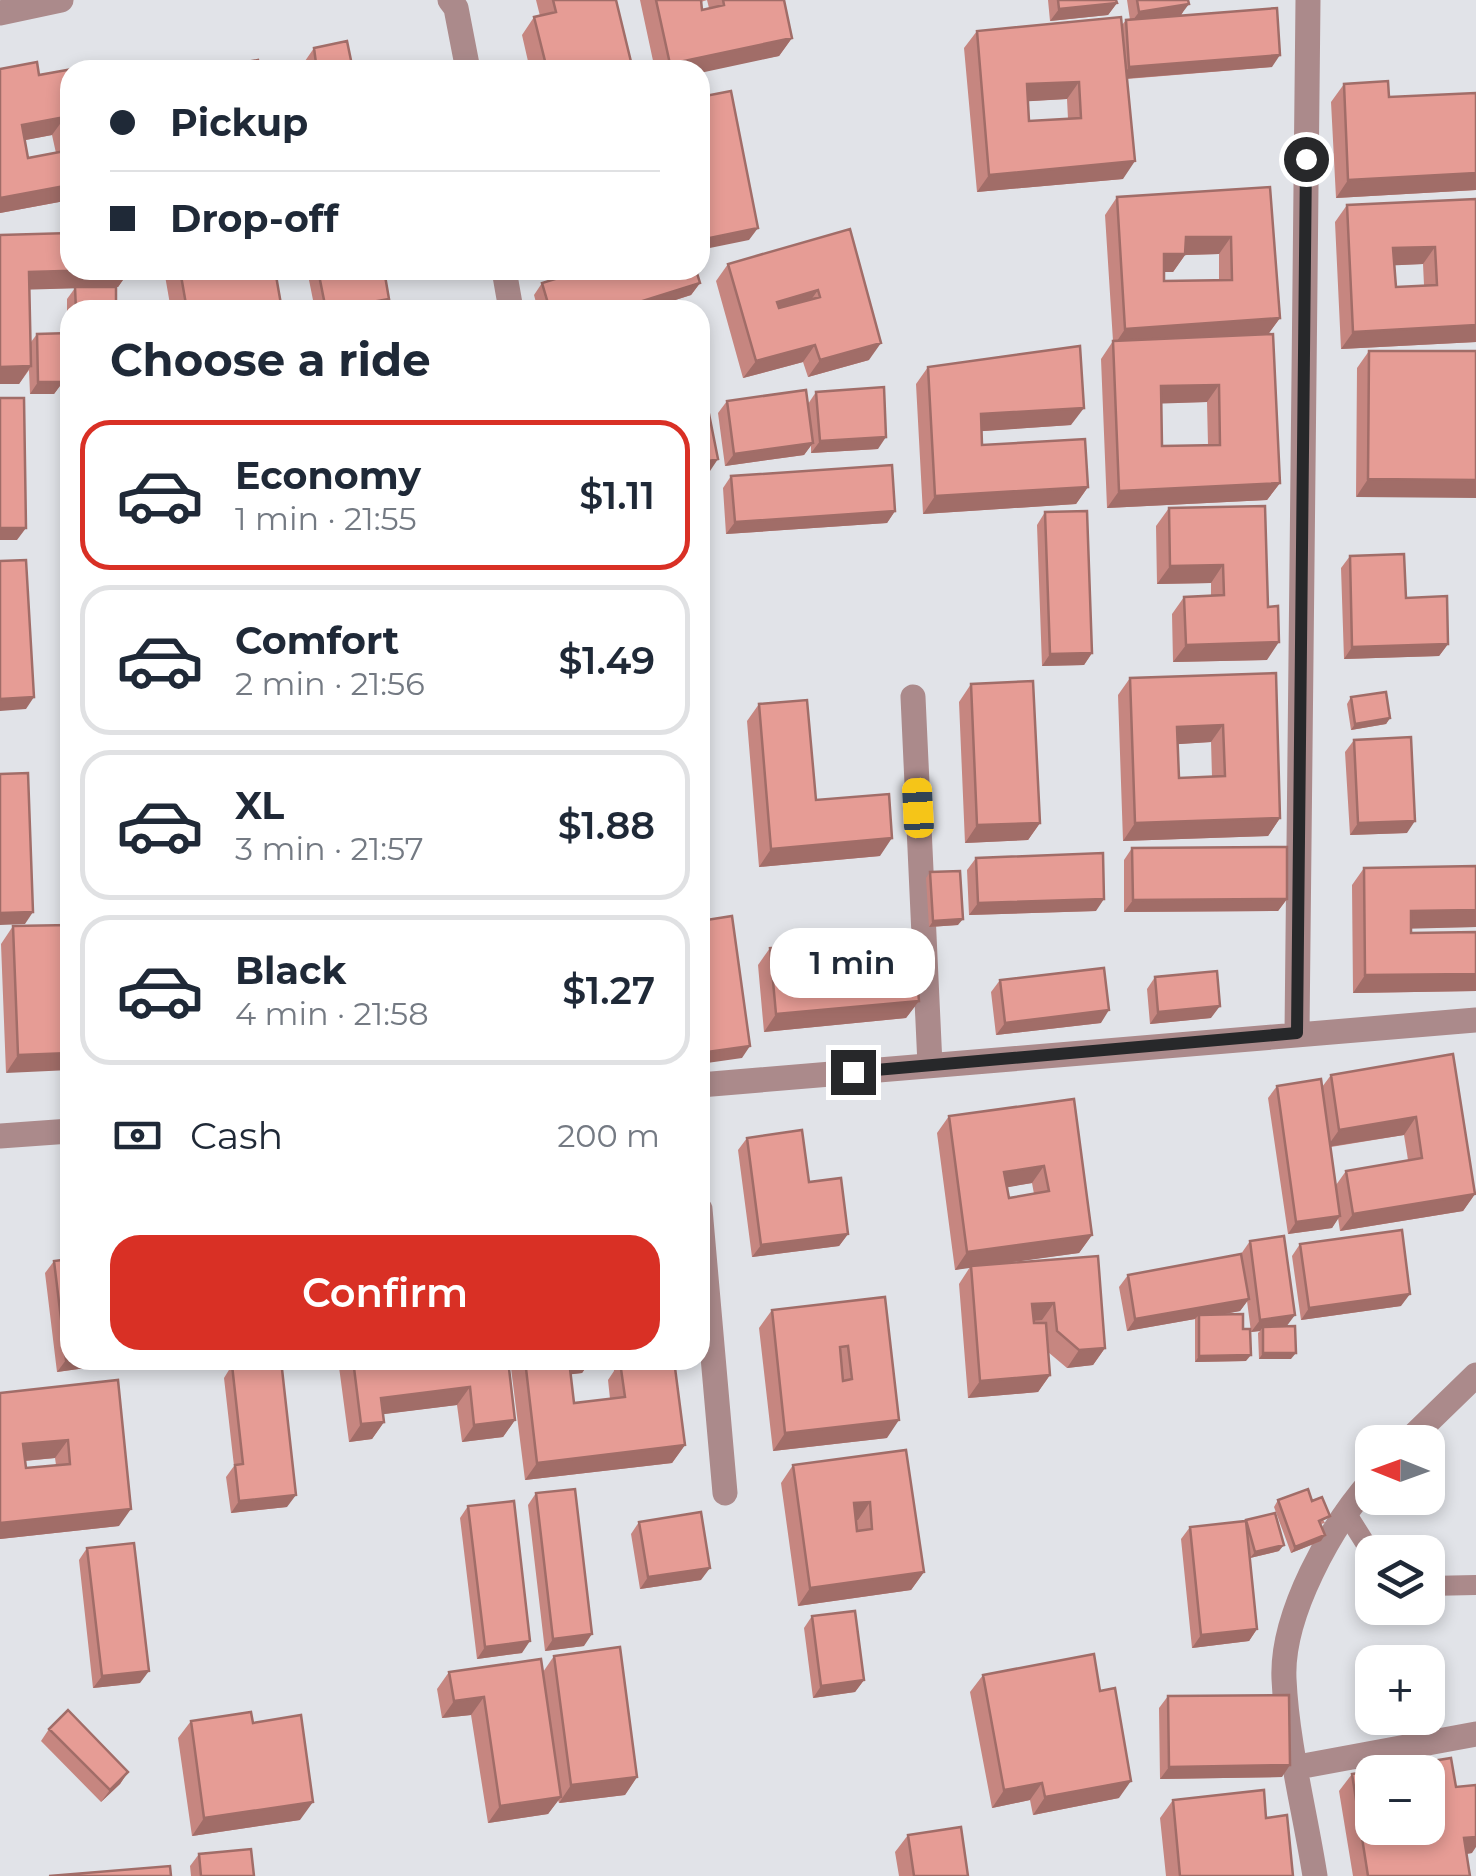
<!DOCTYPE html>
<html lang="en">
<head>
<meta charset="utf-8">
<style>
	body { margin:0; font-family:Montserrat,sans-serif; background:#f6f6f7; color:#1f2937; height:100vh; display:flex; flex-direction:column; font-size:38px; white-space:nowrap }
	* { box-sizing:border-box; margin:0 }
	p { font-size:32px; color:#747a83 }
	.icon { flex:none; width:55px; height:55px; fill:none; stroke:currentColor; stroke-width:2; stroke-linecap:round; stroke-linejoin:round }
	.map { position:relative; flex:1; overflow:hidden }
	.sheet { position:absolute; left:60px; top:300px; width:650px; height:1070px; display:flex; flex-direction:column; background:#fff; border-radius:30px; box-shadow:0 5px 15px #0003 }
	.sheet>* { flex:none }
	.banner { position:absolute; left:60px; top:60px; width:650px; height:220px; border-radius:30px; box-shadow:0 5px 15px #0003; display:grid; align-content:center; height:220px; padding:0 50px; background:#fff }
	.needle { width:65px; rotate:271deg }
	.buttons { position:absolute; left:1355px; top:1425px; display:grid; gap:20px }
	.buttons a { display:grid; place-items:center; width:90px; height:90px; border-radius:20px; background:#fff; box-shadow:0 5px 15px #0003; font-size:50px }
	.end { position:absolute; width:45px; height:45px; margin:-22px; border:12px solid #27282a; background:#fff; box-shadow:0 0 0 5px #fff }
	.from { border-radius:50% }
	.bubble { position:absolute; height:70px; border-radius:30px; background:#fff; box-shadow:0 5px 15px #0003; font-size:32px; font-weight:600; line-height:70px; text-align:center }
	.car { position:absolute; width:30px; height:60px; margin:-30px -15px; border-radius:12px; box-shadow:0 0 8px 2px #0007; background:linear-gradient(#f5c518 24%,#345 0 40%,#f5c518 0 76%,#345 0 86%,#f5c518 0) }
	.banner b { display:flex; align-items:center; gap:35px; height:95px; font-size:38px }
	.banner b+b { border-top:2px solid #e0e1e3 }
	.banner i { width:25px; height:25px; background:#1f2937 }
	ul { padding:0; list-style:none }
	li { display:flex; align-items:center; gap:30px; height:150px; margin:0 20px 15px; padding:0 30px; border:5px solid #e0e1e3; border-radius:30px }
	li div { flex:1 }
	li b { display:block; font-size:38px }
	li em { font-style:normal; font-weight:600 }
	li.current { border-color:#d93025 }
	li>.icon { width:90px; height:90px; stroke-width:1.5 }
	h2 { padding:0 50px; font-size:45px; line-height:120px }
	.pay { display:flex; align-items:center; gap:25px; height:110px; padding:0 50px; font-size:38px }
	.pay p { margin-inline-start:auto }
	.button { display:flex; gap:20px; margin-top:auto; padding:20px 50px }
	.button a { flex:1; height:115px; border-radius:30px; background:#d93025; color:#fff; font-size:40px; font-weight:600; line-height:115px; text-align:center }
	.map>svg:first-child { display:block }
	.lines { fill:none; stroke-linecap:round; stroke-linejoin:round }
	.service { stroke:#ab8a8b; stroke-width:20 }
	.minor { stroke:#ab8a8b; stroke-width:25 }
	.wall { fill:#c68680; fill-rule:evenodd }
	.shaded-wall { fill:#a16d68 }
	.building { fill:#e69c95; stroke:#a16d68; stroke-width:2.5; fill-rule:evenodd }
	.route { stroke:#27282a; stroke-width:12 }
</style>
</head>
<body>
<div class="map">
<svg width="1476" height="1876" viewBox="0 0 1476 1876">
	<rect width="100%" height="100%" fill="#e1e3e8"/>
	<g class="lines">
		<path class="service" d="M1345 1511 1372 1554
			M1428 1586 1476 1585"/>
		<path class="minor" d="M450 0 456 8 468 70
			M0 13 61 0
			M504 270 510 304
			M913 697 930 1065
			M1297 1033 1308 0
			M700 1085 1476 1020
			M0 1136 70 1131
			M700 1209 725 1493
			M1407 1442 1476 1375
			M1298 1767 1476 1734
			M1315 1876C1305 1812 1287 1744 1284 1679 1281 1615 1331 1526 1372 1480"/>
	</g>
	<path class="wall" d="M536 0H616L633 70H530L522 35 534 17 540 16Z
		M640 0H784L792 38 779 56 700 70H655ZM707 0 709 8 702 10 701 2Z
		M1048 0H1116L1117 3 1108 15 1050 21Z
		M1127 0H1188L1181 16 1272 67 1127 79 1123 179 977 192 964 48 977 31 1122 25 1126 20H1130ZM1067 99 1068 119 1029 121 1028 101Z
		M314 48 353 70 306 65 305 61Z
		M100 64 70 200 0 213V69L39 75ZM52 135 56 153 28 158 25 140Z
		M1344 84 1389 97 1476 93V190L1336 198 1331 102Z
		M1270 187 1280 318 1268 334 1280 483 1267 500 1107 508 1101 359 1113 341 1105 215 1117 197ZM1219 254V280L1164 281V272H1173L1185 255ZM1207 402 1208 445 1162 446 1161 403Z
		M1476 199V342L1341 349 1335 222 1347 205ZM1423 264 1424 285 1396 287 1394 265Z
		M850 229 869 360 808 377 803 362 743 378 716 281 728 264Z
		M0 235 70 270H130L118 287H116V310H70V381H63L54 394H30L29 370 19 384ZM75 288 67 299V333L37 334 31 342 29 289Z
		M164 270H275L282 310H171Z
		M307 270H384L389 299 382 310H315Z
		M542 283H700L691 295 644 310H538L534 295Z
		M1369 351H1476L1356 497 1357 368Z
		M928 367 1071 425 982 431V445L1088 487 1076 504 923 514 916 384Z
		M816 392 878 449 811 453V445L804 455 725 466 718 413 727 401 808 404Z
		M731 476 895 511 887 523 726 534 723 488Z
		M1265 506 1267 660 1173 662 1172 614 1184 597 1211 596V583L1157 584 1156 526 1169 508Z
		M1045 512 1092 653 1084 665 1042 666 1037 525Z
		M1350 556 1406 598 1448 644 1439 656 1344 659 1341 568Z
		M1276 673 1280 818 1268 836 1123 841 1118 695 1130 678ZM1211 742 1212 777 1179 778 1178 744Z
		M971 684 1040 823 1028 840 965 843 959 702Z
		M1351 697 1390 718 1386 724 1351 730 1347 704Z
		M759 704 816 800 880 856 759 867 747 721Z
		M1354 740 1407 833 1350 835 1345 752Z
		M1132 848 1287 899 1278 911 1124 912V860Z
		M976 858 1096 911 969 915 967 870Z
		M1364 868 1476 927 1411 928V933L1476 932V991L1353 993 1352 885Z
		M930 872 958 925 929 927 926 878Z
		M13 926 64 979 65 1001 6 1073 1 944Z
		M770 948 919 1001 906 1018 764 1032 758 965Z
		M1155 977 1211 1018 1150 1024 1147 989Z
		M1000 980 1101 1023 996 1035 991 992Z
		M1453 1054 1475 1194 1463 1211 1340 1231 1338 1218 1332 1228 1288 1234 1268 1098 1277 1086 1322 1087 1331 1075ZM1404 1135 1408 1160 1346 1171 1336 1185 1331 1147Z
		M1074 1099 1092 1235 1079 1253 988 1265 1098 1256 1105 1348 1093 1365 1067 1368 1048 1352 1050 1375 1038 1392 968 1398 959 1284 970 1267 955 1270 937 1133 949 1116ZM1032 1183 1034 1194 1009 1198 1007 1187Z
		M747 1138 809 1182 848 1234 839 1246 752 1257 738 1150Z
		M1250 1241 1287 1326 1291 1359H1259L1258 1333 1260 1331 1251 1332 1247 1301 1240 1311 1224 1314 1243 1329 1246 1361 1195 1362V1319L1127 1331 1119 1287 1128 1275 1241 1254Z
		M1300 1244 1401 1306 1301 1320 1292 1256Z
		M54 1261 70 1360H111L107 1365 57 1372 45 1273Z
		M885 1297 887 1438 773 1451 759 1328 772 1310Z
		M344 1360H508L515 1420 503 1437 462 1442 457 1405 383 1414 384 1422 372 1439 349 1442 339 1367Z
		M510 1360H591L582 1373 571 1374 574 1403 610 1399 608 1380 614 1371 613 1360H674L685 1445 672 1463 525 1480Z
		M232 1365 287 1507 231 1513 226 1477 234 1466 224 1378Z
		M118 1380 119 1526 0 1539V1393ZM55 1458 56 1465 26 1468 25 1461Z
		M906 1450 924 1572 911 1590 798 1606 781 1483 793 1465Z
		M536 1493 584 1646 545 1651 528 1505Z
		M1278 1500 1312 1501 1325 1523 1321 1524V1541L1291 1553 1274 1507Z
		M468 1506 522 1653 477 1659 460 1518Z
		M1246 1521 1279 1551 1250 1558 1257 1629 1249 1641 1192 1648 1181 1539 1190 1527Z
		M639 1522 701 1580 640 1589 631 1534Z
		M87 1548 140 1683 93 1688 79 1560Z
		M812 1616 864 1680 855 1692 813 1698 804 1628Z
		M554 1656 637 1777 625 1795 559 1803 558 1800 548 1814 488 1823 471 1715 442 1718 437 1689 449 1672H543Z
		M983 1675 1119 1798 1033 1815 1030 1800 992 1808 970 1692Z
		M1168 1696 1282 1777 1160 1779 1159 1708Z
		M191 1721 300 1820 192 1836 178 1738Z
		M49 1729 128 1772 120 1784 101 1802 41 1741Z
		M1352 1774 1456 1787 1472 1853 1466 1854 1470 1876H1353L1339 1791Z
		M1173 1800 1266 1818 1293 1876H1166L1160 1818Z
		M908 1835 968 1876H899L895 1852Z
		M199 1854 254 1876H191L190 1866Z"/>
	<path class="shaded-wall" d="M1117 3 1108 15 1050 21 1059 9Z
		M1189 4 1180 16 1130 24 1139 12Z
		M792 38 779 56 700 73V70H666L670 64Z
		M1280 55 1272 67 1121 79 1129 67Z
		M1079 82 1067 99 1015 102 1027 84Z
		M65 117 52 135 10 143 22 125Z
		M1135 161 1123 179 977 192 989 175Z
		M1476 173V190L1336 198 1348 180Z
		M70 185V200L0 213V198Z
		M758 228 749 240 700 250V240Z
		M1186 237H1231L1219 254 1185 255 1173 272H1151L1164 254Z
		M1435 247 1423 264 1381 266 1393 248Z
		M98 270H130L118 287 16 290 29 272Z
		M700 283 691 295 644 310H614Z
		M818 290 806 307 765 320 777 302Z
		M389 299 382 310H333Z
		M1280 318 1267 336 1113 347 1125 329Z
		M1476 325V342L1341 349 1353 332Z
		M881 343 869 360 808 377 820 360Z
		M815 345 803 362 743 378 756 361Z
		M31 366 19 384H0V367Z
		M63 369H70V381H55Z
		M38 382H63L54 394H30Z
		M1219 385 1207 402 1149 404 1161 386Z
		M1084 408 1071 425 969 432 981 414Z
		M886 437 878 449 811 453 820 441Z
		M813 443 804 455 725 466 734 454Z
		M718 459 710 471 700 473V463Z
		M1368 479 1476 480V498L1356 497Z
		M1280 483 1267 500 1107 508 1119 491Z
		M1088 487 1076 504 923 514 935 496Z
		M895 511 887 523 726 534 735 522Z
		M0 528H26L17 540H0Z
		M1223 565 1211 583 1157 584 1170 566Z
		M1279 642 1267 660 1173 662 1186 645Z
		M1448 644 1439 656 1344 659 1352 647Z
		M1092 653 1084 665 1042 666 1050 654Z
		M34 697 26 709 0 711V699Z
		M1390 718 1386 724 1351 730 1355 724Z
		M1223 725 1211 742 1165 745 1177 727Z
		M1280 818 1268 836 1123 841 1135 823Z
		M1415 821 1407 833 1350 835 1358 823Z
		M1040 823 1028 840 965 843 977 825Z
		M892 838 880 856 759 867 771 849Z
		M1104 899 1096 911 969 915 978 903Z
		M1287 899 1278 911 1124 912 1133 900Z
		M1476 910V927L1398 929 1411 911Z
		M33 912 25 924 0 925V913Z
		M963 919 958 925 929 927 933 921Z
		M64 962H70V979L51 980Z
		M1476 974V991L1353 993 1365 975Z
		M919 1001 906 1018 764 1032 776 1014Z
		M1220 1006 1211 1018 1150 1024 1158 1012Z
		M1109 1010 1101 1023 996 1035 1005 1023Z
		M750 1046 742 1058 700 1064V1053Z
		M70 1053V1070L6 1073 18 1055Z
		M1416 1117 1404 1135 1327 1147 1339 1130Z
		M1044 1166 1032 1183 992 1190 1004 1172Z
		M1475 1194 1463 1211 1340 1231 1353 1214Z
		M1340 1216 1332 1228 1288 1234 1296 1222Z
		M848 1234 839 1246 752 1257 761 1245Z
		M1092 1235 1079 1253 955 1270 967 1252Z
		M1410 1294 1401 1306 1301 1320 1309 1308Z
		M1249 1299 1240 1311 1199 1319V1315L1195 1319 1127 1331 1135 1319Z
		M1054 1303 1042 1320 1020 1322 1032 1304Z
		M1295 1315 1286 1327H1263L1260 1331 1251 1332 1260 1320Z
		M1105 1348 1093 1365 1067 1368 1079 1350Z
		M1263 1353H1296L1291 1359H1259Z
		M1251 1355 1246 1361 1195 1362 1199 1356Z
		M66 1360 70 1359 111 1360 107 1365 57 1372Z
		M568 1360H591L582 1373 557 1376Z
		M1050 1375 1038 1392 968 1398 980 1381Z
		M470 1387 457 1405 369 1416 381 1398Z
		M515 1420 503 1437 462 1442 474 1425Z
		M899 1420 887 1438 773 1451 785 1433Z
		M384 1422 372 1439 349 1442 361 1424Z
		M68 1440 55 1458 11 1462 23 1444Z
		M685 1445 672 1463 525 1480 537 1463Z
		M296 1495 287 1507 231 1513 239 1501Z
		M870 1502 858 1520 842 1521 854 1503Z
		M131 1509 119 1526 0 1539V1523Z
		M1325 1535 1321 1541 1291 1553 1295 1547Z
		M1284 1545 1279 1551 1250 1558 1255 1552Z
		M710 1568 701 1580 640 1589 648 1577Z
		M924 1572 911 1590 798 1606 810 1588Z
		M1257 1629 1249 1641 1192 1648 1201 1635Z
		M592 1634 584 1646 545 1651 553 1639Z
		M530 1641 522 1653 477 1659 485 1647Z
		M149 1671 140 1683 93 1688 102 1676Z
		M864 1680 855 1692 813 1698 821 1686Z
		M484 1697 471 1715 442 1718 454 1701Z
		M1290 1765 1282 1777 1160 1779 1169 1767Z
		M128 1772 120 1784 101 1802 110 1790Z
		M637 1777 625 1795 559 1803 571 1785Z
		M1131 1781 1119 1798 1033 1815 1045 1797Z
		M1042 1783 1030 1800 992 1808 1004 1790Z
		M561 1797 548 1814 488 1823 500 1806Z
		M313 1802 300 1820 192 1836 204 1818Z
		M1476 1837V1847L1472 1853 1452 1856 1464 1838Z"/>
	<path class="building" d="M553 0H616L633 70H556L555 67 547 69 534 17 556 12Z
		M656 0H701L702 10 724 5 723 0H784L792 38 670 64Z
		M1058 0H1116L1117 3 1059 9Z
		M1137 0H1188L1189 4 1139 12Z
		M1277 8 1280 55 1129 67 1126 20Z
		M1121 17 1135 161 989 175 977 31ZM1079 82 1081 118 1029 121 1027 84Z
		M347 41 353 70H283L316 63 314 48Z
		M258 60 260 70H202Z
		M37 62 39 75 100 64V70H70V147L65 117 22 125 28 158 70 150V185L0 198V69Z
		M1388 81 1389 97 1476 93V173L1348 180 1344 84Z
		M731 91 758 228 700 240V97Z
		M1270 187 1280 318 1125 329 1117 197ZM1186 237H1231L1232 280 1164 281V254H1185Z
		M1476 199V325L1353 332 1347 205ZM1435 247 1437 285 1396 287 1393 248Z
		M850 229 881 343 820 360 815 345 756 361 728 264ZM818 290 820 297 779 308 777 302Z
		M70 233V270H98L29 272 31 366 0 367V235Z
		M180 270H275L282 310H187Z
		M318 270H384L389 299 326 310Z
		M584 270H696L700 283 614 310H550L542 283Z
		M75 287H116V310H76Z
		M70 333V369H63V382H38L37 334Z
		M1273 334 1280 483 1119 491 1113 341ZM1219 385 1220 445 1162 446 1161 386Z
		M1080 346 1084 408 981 414 982 445 1085 439 1088 487 935 496 928 367Z
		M1369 351H1476V480L1368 479Z
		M884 387 886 437 820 441 816 392Z
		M704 389 718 459 700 463V390Z
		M806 390 813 443 734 454 727 401Z
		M0 398H24L26 528H0Z
		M892 465 895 511 735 522 731 476Z
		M1265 506 1268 607 1278 606 1279 642 1186 645 1184 597 1224 595 1223 565 1170 566 1169 508Z
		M1087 511 1092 653 1050 654 1045 512Z
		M1404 554 1406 598 1447 596 1448 644 1352 647 1350 556Z
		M26 560 34 697 0 699V561Z
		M1276 673 1280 818 1135 823 1130 678ZM1223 725 1225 776 1179 778 1177 727Z
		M1033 681 1040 823 977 825 971 684Z
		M1386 692 1390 718 1355 724 1351 697Z
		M807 700 816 800 889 794 892 838 771 849 759 704Z
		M1411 737 1415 821 1358 823 1354 740Z
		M28 773 33 912 0 913V774Z
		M1287 847V899L1133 900 1132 848Z
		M1103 853 1104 899 978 903 976 858Z
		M1476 866V910L1411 911V933L1476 932V974L1365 975 1364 868Z
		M960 871 963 919 933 921 930 872Z
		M732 916 750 1046 700 1053V921Z
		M70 925V962H64L65 1001H70V1053L18 1055 13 926Z
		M913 934 919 1001 776 1014 770 948Z
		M1104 968 1109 1010 1005 1023 1000 980Z
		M1217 971 1220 1006 1158 1012 1155 977Z
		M1453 1054 1475 1194 1353 1214 1346 1171 1422 1158 1416 1117 1339 1130 1331 1075Z
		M1321 1079 1340 1216 1296 1222 1277 1086Z
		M1074 1099 1092 1235 967 1252 949 1116ZM1044 1166 1049 1191 1009 1198 1004 1172Z
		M802 1130 809 1182 841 1178 848 1234 761 1245 747 1138Z
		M1402 1230 1410 1294 1309 1308 1300 1244Z
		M1284 1236 1295 1315 1260 1320 1250 1241Z
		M1241 1254 1249 1299 1135 1319 1128 1275Z
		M1098 1256 1105 1348 1079 1350 1057 1331 1054 1303 1032 1304 1034 1323H1046L1050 1375 980 1381 971 1266Z
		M70 1259V1359L66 1360 54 1261Z
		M885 1297 899 1420 785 1433 772 1310ZM848 1346 852 1379 843 1381 840 1347Z
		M1243 1314V1329H1250L1251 1355 1199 1356V1315Z
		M1295 1326 1296 1353H1263V1327Z
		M281 1360 296 1495 239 1501 235 1465 243 1464 232 1365Z
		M353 1360H508L515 1420 474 1425 470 1387 381 1398 384 1422 361 1424Z
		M525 1360H569L574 1403 625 1397 620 1362 627 1360H674L685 1445 537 1463Z
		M118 1380 131 1509 0 1523V1393ZM68 1440 70 1464 26 1468 23 1444Z
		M906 1450 924 1572 810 1588 793 1465ZM870 1502 872 1529 857 1531 854 1503Z
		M575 1489 592 1634 553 1639 536 1493Z
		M1308 1489 1312 1501 1322 1497 1330 1516 1319 1521 1325 1535 1295 1547 1278 1500Z
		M514 1501 530 1641 485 1647 468 1506Z
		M701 1512 710 1568 648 1577 639 1522Z
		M1275 1513 1284 1545 1255 1552 1246 1520Z
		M1246 1521 1257 1629 1201 1635 1190 1527Z
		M134 1543 149 1671 102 1676 87 1548Z
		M855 1611 864 1680 821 1686 812 1616Z
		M620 1647 637 1777 571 1785 554 1656Z
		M1094 1654 1100 1691 1115 1688 1131 1781 1045 1797 1042 1783 1004 1790 983 1675Z
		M541 1659 561 1797 500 1806 484 1697 454 1701 449 1672Z
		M1289 1695 1290 1765 1169 1767 1168 1696Z
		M68 1710 128 1772 110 1790 49 1729Z
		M251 1712 253 1723 301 1715 313 1802 204 1818 191 1721Z
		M1451 1758 1456 1787 1476 1785V1837L1464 1838 1470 1876H1368L1352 1774ZM1372 1772H1428V1828H1372Z
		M1264 1790 1266 1818 1287 1815 1293 1876H1180L1173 1800Z
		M961 1827 968 1876H914L908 1835Z
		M251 1849 254 1876H201L199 1854Z
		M170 1866 171 1876H49Z"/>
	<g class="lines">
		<path class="route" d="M853 1072 1297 1033 1306 159"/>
	</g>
</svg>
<div class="buttons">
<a><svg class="needle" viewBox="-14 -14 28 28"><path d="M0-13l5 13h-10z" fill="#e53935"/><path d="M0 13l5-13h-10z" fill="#747a83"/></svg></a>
<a><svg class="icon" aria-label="layers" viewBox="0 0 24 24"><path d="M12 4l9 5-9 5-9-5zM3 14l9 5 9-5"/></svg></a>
<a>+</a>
<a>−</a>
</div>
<i class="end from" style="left:1306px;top:159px"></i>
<i class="end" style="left:853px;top:1072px"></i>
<div class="bubble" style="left:770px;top:928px;width:165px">1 min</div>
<i class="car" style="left:918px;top:808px;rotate:357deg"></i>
<div class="banner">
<b><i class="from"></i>Pickup</b>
<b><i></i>Drop-off</b>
</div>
<section class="sheet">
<h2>Choose a ride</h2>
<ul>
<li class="current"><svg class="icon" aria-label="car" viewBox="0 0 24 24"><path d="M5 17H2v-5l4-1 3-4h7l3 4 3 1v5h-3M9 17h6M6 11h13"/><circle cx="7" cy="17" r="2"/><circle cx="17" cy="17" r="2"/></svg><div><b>Economy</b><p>1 min · 21:55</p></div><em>$1.11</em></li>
<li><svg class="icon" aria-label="car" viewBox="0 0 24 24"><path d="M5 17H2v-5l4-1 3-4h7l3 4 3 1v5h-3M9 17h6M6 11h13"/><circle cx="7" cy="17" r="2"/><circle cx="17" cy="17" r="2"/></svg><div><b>Comfort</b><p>2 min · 21:56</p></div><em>$1.49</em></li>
<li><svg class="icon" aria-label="car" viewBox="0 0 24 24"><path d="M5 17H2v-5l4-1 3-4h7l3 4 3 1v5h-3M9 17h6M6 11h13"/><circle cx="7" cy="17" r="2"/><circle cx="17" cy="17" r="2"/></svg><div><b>XL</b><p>3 min · 21:57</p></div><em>$1.88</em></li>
<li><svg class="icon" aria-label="car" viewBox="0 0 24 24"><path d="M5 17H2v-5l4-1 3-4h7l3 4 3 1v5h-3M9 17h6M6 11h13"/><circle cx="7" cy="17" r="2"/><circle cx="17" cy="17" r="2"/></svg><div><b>Black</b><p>4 min · 21:58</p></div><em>$1.27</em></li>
</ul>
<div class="pay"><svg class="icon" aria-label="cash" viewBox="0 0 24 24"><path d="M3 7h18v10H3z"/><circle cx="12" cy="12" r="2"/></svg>Cash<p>200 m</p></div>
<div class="button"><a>Confirm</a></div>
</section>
</div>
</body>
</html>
